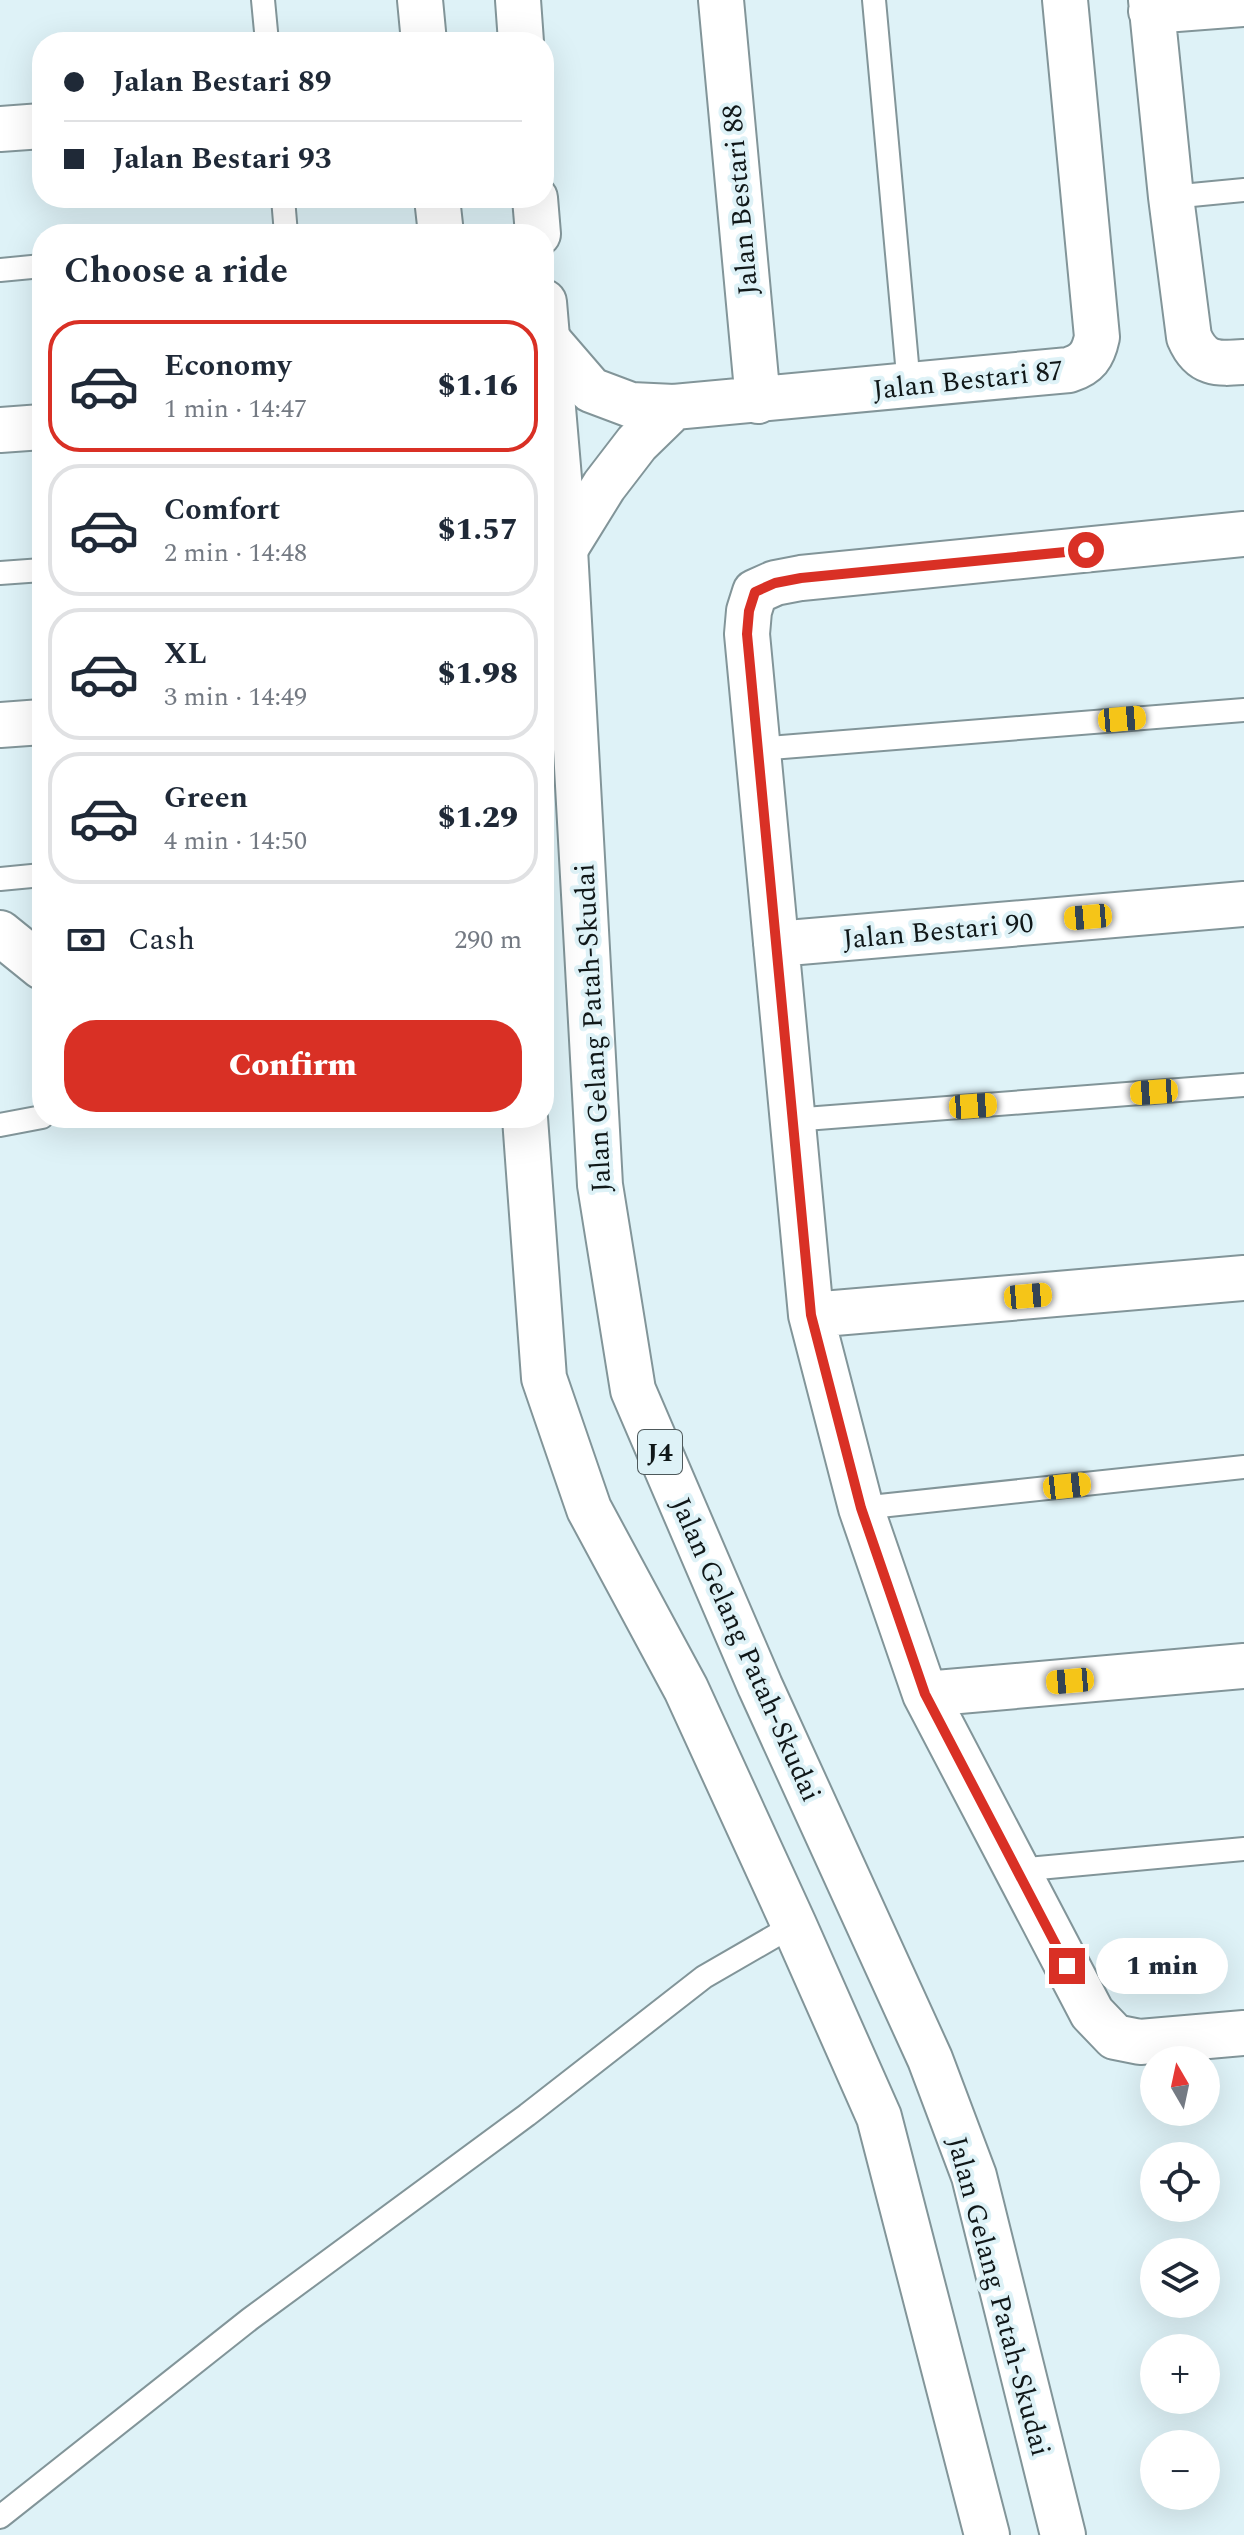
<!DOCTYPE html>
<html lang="en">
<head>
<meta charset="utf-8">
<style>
	body { margin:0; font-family:Spectral,serif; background:#f6f6f7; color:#1f2937; height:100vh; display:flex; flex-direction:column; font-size:30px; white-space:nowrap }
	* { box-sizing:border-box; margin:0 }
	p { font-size:26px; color:#747a83 }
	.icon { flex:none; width:44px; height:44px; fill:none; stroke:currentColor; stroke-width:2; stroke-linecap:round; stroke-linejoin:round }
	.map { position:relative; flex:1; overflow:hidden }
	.sheet { position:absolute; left:32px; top:224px; width:522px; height:904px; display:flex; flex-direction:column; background:#fff; border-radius:32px; box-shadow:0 8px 32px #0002 }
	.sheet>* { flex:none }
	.guide { position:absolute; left:32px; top:32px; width:522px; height:176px; border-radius:32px; box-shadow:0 8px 32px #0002; display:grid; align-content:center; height:176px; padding:0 32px; background:#fff }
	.needle { width:52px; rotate:351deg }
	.tools { position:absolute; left:1140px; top:2046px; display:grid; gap:16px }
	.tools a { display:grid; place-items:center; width:80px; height:80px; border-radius:50%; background:#fff; box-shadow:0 8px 32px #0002; font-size:40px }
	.end { position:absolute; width:36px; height:36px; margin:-18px; border:10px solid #d93025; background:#fff; box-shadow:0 0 0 4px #fff }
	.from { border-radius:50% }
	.bubble { position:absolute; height:56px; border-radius:28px; background:#fff; box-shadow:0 8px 32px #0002; font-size:26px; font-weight:800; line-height:56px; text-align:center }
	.car { position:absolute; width:24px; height:48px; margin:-24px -12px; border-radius:10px; box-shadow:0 0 6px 2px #0007; background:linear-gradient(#f5c518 24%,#345 0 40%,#f5c518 0 76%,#345 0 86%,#f5c518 0) }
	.guide b { display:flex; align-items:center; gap:28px; height:76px; font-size:30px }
	.guide b+b { border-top:2px solid #e0e1e3 }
	.guide i { width:20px; height:20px; background:#1f2937 }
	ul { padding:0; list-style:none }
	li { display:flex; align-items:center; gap:24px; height:132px; margin:0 16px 12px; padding:0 16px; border:4px solid #e0e1e3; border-radius:32px }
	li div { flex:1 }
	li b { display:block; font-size:30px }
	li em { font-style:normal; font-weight:800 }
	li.on { border-color:#d93025 }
	li>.icon { width:72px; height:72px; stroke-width:1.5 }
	h2 { padding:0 32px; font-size:36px; line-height:96px }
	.pay { display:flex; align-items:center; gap:20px; height:88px; padding:0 32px; font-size:30px }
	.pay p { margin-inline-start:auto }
	.button { display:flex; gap:16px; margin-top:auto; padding:16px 32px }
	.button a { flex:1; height:92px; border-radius:32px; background:#d93025; color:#fff; font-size:32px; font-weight:800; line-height:92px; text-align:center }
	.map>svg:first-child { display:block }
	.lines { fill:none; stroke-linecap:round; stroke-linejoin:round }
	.service-casing { stroke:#829599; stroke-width:26 }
	.minor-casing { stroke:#829599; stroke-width:48 }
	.primary-casing { stroke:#829599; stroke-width:48 }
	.service { stroke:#fff; stroke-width:22 }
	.minor { stroke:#fff; stroke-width:44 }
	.primary { stroke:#fff; stroke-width:44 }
	.route { stroke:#d93025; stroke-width:10 }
	.labels { text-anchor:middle; stroke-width:8; stroke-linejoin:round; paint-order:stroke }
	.shield { fill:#def2f7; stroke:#4e595b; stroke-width:2 }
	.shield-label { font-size:26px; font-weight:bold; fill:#101718 }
	.street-label { font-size:28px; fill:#101718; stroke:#def2f7 }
</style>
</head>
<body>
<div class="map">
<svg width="1244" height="2535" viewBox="0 0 1244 2535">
	<rect width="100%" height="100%" fill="#def2f7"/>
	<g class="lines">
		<g class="service-casing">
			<path id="service" d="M263 0 267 42
				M874 0 909 386
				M1171 197 1244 190
				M283 198 286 234
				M0 270 42 266
				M0 573 42 570
				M757 749 1244 710
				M0 879 42 875
				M792 1120 1244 1085
				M0 1125 42 1117
				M861 1508 1244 1467
				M1017 1870 1244 1849
				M0 2517 250 2319 527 2115 704 1977 794 1925"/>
		</g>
		<g class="minor-casing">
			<path id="minor" d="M721 0 758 401
				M1151 0 1171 197 1189 337C1201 365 1217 364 1244 362
				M1151 11 1244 4
				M0 129 42 126
				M547 339 591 390 631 405 674 407 1069 370C1087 364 1093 356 1097 337L1065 0
				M0 430 42 427
				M1244 534 801 578 775 583 755 592 749 611 747 634 811 1315 861 1508 925 1694 1092 2013 1115 2037 1140 2042 1244 2033
				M565 549 604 486 637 443 674 407
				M0 725 42 722
				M0 933 42 967
				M776 944 1244 904
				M811 1315 1244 1278
				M925 1694 1244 1666"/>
		</g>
		<g class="primary-casing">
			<path id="primary" d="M420 0 424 42
				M518 0 521 42
				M437 198 441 234
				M535 198 538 234
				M544 302 565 549 600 1185 633 1390 760 1686 930 2059 974 2176 1063 2535
				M525 1118 544 1378 589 1509 686 1689 794 1925 879 2117 987 2535"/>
		</g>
		<use href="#service" class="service"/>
		<use href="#minor" class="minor"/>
		<use href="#primary" class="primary"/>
	</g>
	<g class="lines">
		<path class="route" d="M1067 1966 925 1694 861 1508 811 1315 747 634 749 611 755 592 775 583 801 578 1086 550"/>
	</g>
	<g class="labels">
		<rect class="shield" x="638" y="1430" width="44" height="44" rx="6"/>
		<g class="shield-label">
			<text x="660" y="1461">J4</text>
		</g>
		<g class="street-label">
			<text transform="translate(739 200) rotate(-95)" y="10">Jalan Bestari 88</text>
			<text transform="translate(968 379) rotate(-6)" y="10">Jalan Bestari 87</text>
			<text transform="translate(938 930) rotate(-5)" y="10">Jalan Bestari 90</text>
			<text transform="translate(592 1028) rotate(-93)" y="10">Jalan Gelang Patah-Skudai</text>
			<text transform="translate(747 1649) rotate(66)" y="10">Jalan Gelang Patah-Skudai</text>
			<text transform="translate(1000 2296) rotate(75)" y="10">Jalan Gelang Patah-Skudai</text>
		</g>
	</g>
</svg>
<div class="tools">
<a><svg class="needle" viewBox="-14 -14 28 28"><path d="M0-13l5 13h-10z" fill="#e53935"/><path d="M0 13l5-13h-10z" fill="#747a83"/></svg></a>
<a><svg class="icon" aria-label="locate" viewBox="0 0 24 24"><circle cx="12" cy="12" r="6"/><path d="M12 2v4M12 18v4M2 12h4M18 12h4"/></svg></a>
<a><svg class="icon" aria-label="layers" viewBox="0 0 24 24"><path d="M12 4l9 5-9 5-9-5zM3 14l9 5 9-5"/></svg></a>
<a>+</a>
<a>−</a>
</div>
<i class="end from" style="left:1086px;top:550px"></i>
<i class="end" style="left:1067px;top:1966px"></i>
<div class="bubble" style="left:1096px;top:1938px;width:132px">1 min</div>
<i class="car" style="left:1122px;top:719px;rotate:85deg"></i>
<i class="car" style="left:1088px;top:917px;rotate:265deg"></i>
<i class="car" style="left:1154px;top:1092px;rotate:266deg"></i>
<i class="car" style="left:973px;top:1106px;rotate:86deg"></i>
<i class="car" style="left:1028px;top:1296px;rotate:85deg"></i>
<i class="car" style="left:1067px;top:1486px;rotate:84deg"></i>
<i class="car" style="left:1070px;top:1681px;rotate:265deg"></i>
<div class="guide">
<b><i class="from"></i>Jalan Bestari 89</b>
<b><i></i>Jalan Bestari 93</b>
</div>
<section class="sheet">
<h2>Choose a ride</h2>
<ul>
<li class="on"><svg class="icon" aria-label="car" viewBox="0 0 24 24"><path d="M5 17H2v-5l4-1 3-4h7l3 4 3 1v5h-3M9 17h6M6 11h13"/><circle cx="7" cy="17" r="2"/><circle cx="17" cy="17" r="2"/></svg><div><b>Economy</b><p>1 min · 14:47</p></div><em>$1.16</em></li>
<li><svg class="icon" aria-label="car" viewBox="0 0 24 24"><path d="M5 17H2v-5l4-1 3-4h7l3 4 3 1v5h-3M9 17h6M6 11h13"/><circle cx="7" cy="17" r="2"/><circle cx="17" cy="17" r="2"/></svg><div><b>Comfort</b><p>2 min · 14:48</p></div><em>$1.57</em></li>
<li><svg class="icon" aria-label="car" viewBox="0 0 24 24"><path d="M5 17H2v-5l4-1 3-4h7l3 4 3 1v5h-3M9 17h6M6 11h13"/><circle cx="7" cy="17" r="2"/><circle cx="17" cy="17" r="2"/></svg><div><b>XL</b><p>3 min · 14:49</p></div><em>$1.98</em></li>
<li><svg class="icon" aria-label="car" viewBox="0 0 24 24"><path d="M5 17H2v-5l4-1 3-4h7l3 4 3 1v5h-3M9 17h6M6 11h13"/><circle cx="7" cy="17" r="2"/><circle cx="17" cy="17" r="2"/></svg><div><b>Green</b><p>4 min · 14:50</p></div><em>$1.29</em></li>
</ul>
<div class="pay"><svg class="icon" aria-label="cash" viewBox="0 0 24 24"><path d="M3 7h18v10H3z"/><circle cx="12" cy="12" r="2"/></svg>Cash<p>290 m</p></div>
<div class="button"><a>Confirm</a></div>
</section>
</div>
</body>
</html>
